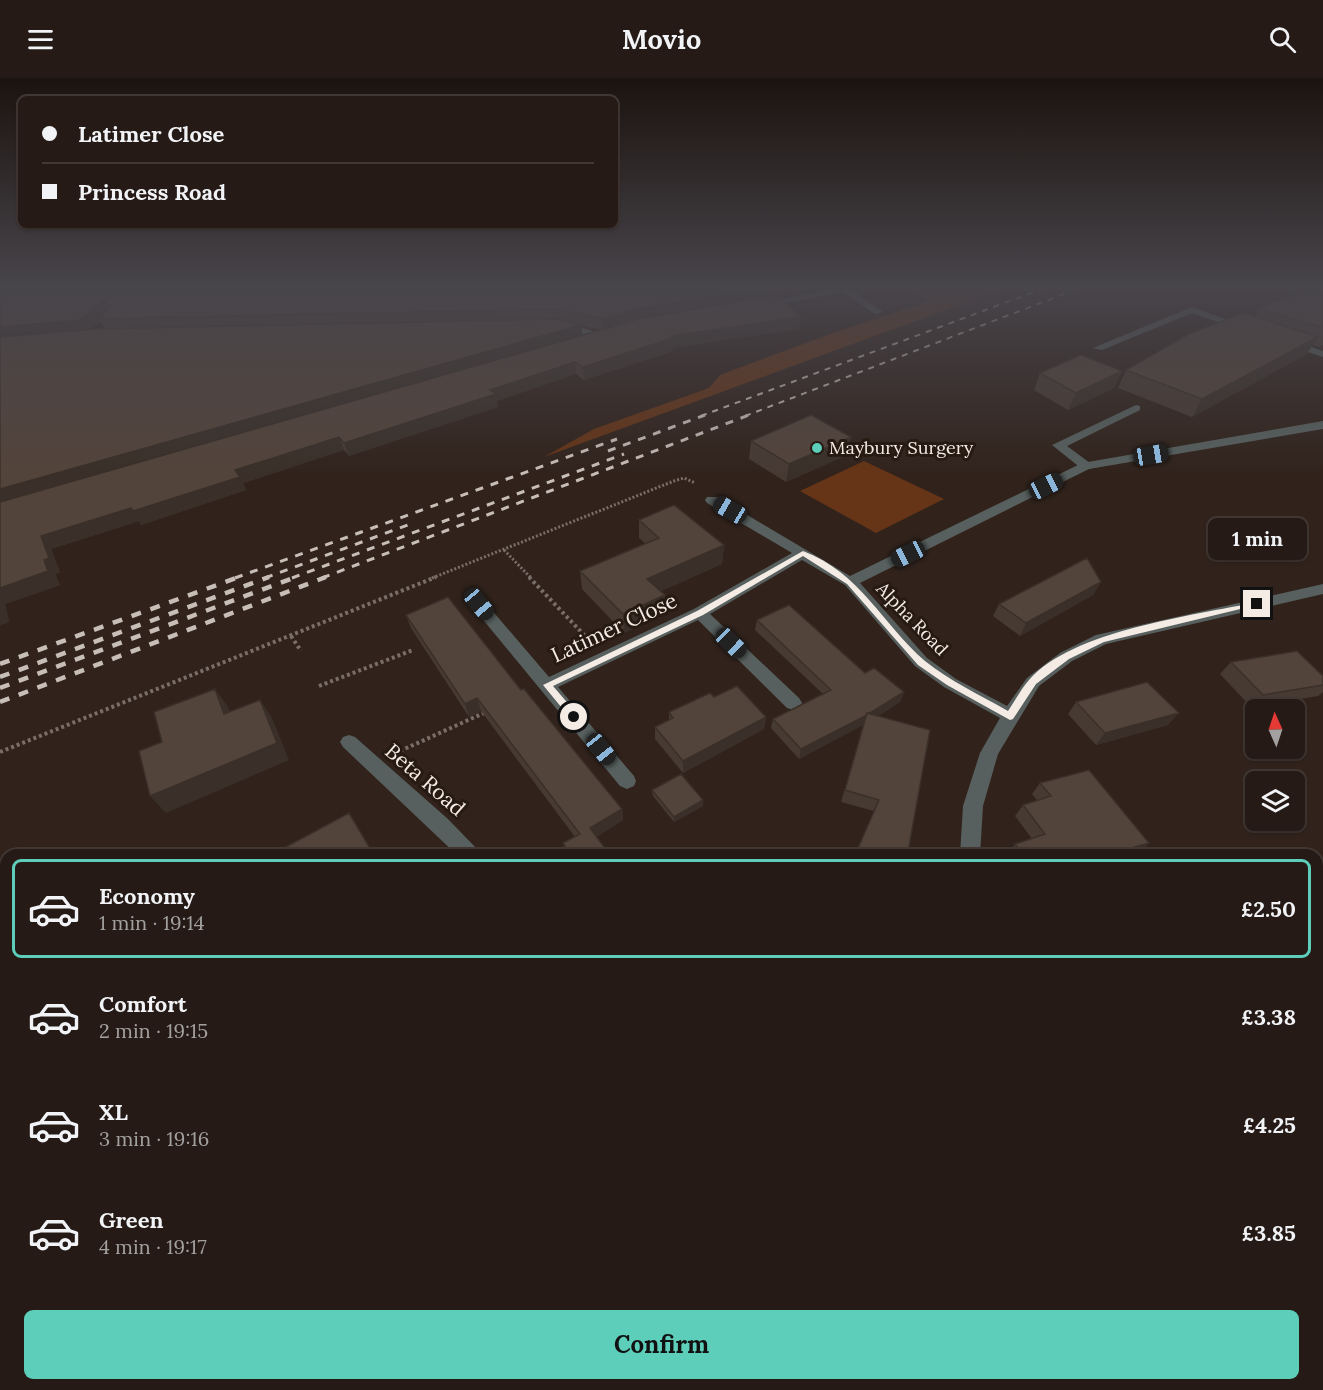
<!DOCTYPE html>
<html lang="en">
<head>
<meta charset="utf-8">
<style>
	body { margin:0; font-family:Lora,serif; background:#312722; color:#f1f3f6; height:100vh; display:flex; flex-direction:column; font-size:22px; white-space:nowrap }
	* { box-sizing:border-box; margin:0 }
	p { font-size:20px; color:#a3a1a0 }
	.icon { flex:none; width:33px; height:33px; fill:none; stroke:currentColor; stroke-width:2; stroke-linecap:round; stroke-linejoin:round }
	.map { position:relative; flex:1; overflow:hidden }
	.sheet { position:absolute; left:0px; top:771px; width:1323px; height:542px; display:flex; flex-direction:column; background:#251a15; border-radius:18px 18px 0 0; box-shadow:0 2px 4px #0004,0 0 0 2px #423834 }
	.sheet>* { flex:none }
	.banner { position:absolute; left:18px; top:18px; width:600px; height:132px; border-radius:9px; box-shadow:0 2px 4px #0004,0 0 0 2px #423834; display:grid; align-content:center; height:132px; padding:0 24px; background:#251a15 }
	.needle { width:39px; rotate:357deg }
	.controls { position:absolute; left:1245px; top:621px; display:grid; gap:12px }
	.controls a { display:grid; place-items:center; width:60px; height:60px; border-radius:9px; background:#251a15; box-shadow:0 2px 4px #0004,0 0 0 2px #423834; font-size:30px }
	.end { position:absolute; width:27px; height:27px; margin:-14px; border:8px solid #f4ebe5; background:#111; box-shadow:0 0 0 3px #111 }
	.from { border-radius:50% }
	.bubble { position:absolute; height:42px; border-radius:9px; background:#251a15; box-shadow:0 2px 4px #0004,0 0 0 2px #423834; font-size:20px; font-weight:700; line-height:42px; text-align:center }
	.car { position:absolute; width:18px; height:36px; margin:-18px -9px; border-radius:8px; box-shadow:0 0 4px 2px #0007; background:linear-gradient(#222 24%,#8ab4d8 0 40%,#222 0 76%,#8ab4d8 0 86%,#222 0) }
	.banner b { display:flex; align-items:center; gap:21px; height:57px; font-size:22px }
	.banner b+b { border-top:2px solid #423834 }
	.banner i { width:15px; height:15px; background:#f1f3f6 }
	ul { padding:10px 0 0; list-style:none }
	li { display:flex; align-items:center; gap:18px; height:99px; margin:0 12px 9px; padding:0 12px; border:3px solid transparent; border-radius:9px }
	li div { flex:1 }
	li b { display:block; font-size:22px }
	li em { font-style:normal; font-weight:700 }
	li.selected { border-color:#5cceba }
	li>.icon { width:54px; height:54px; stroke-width:1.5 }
	.primary-button { display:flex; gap:12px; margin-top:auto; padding:12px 24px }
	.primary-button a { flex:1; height:69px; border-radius:9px; background:#5cceba; color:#111; font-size:24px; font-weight:700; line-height:69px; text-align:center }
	header { display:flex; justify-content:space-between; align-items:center; height:78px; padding:0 24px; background:#251a15; font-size:27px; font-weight:700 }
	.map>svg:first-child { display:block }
	.green { fill:#663416 }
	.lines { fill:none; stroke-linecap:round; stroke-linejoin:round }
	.path-far1 { stroke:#7a6e68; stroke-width:3; stroke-dasharray:2 2; stroke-linecap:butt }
	.path { stroke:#7a6e68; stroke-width:4; stroke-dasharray:3 3; stroke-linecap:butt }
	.lane { fill:#57605e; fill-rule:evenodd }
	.street { fill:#57605e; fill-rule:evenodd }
	.rail-far2 { stroke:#c8beb8; stroke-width:2; stroke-dasharray:6 6; stroke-linecap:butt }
	.rail-far1 { stroke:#c8beb8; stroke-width:3; stroke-dasharray:8 8; stroke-linecap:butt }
	.rail { stroke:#c8beb8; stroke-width:4.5; stroke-dasharray:10 10; stroke-linecap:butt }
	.wall { fill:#473a33; fill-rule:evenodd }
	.shaded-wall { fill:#3a3029 }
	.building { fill:#53443b; stroke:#3a3029; stroke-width:1.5 }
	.route { fill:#f4ebe5 }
	.poi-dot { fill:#5cceba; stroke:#271a12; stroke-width:2 }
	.labels { text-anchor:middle; stroke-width:6; stroke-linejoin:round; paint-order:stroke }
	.far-poi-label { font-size:18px; fill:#f4ebe5; stroke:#271a12; text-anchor:start }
	.far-street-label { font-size:18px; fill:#f4ebe5; stroke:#271a12 }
	.street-label { font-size:21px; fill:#f4ebe5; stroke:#271a12 }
</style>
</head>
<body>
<header><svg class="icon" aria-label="menu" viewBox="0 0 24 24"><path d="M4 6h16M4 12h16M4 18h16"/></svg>Movio<svg class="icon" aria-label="search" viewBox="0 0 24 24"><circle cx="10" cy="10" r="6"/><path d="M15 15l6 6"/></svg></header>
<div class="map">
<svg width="1323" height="1312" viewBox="0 0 1323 1312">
	<rect width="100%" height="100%" fill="#31231c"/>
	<path class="green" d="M910 211H1003L544 379 594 351 709 310 720 297 830 256 929 223Z
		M864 383 944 421 876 455 800 413Z"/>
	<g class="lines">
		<path class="path-far1" d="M504 472 531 500
			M432 500 674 403 684 400 695 405"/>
		<path class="path" d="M529 499 586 559
			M291 558 301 573
			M319 608 413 572
			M400 673 486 634
			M0 674 436 499"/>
		<path class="lane" d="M844 211H850L883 234 875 236 844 215Z
			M1192 229 1252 251 1244 253 1192 235 1102 272 1093 270Z
			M1284 262H1292L1323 273V279L1284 266Z
			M1136 327 1140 328V332L1067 368 1090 385 1092 388 1090 391H1082L1052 367Z
			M1317 879 1323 881V905L1317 903Z"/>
		<path class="street" d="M837 211H858L761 230 756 227 761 224Z
			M557 245 577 248 607 258 602 261 554 250 552 248Z
			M1323 343V351L1089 391 860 505 927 580 956 601 1007 628 1027 600 1060 575 1096 557 1323 506V516L1106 566 1072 583 1039 608 998 676 983 728 980 777H960L963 728 980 675 1000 640 944 609 915 588 845 507 802 482 710 536 799 620 802 625 799 630 793 632 787 630 698 542 558 609 634 698 636 703 634 708 627 711 620 708 471 527 474 523H484L549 599 694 531 792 475 707 425 705 422 707 419H717L850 498 1082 385Z
			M349 657 355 659 448 741 477 771 480 777H457L343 669 340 664 343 659Z
			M596 1306H628L626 1312H593Z
			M1233 1306H1265L1268 1312H1235Z"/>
		<path class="rail-far2" d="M701 338 1042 211
			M745 338 1077 211"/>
		<path class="rail-far1" d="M608 373 705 337
			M235 500 617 361
			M265 500 413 445
			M292 500 624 376
			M322 500 749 337"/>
		<path class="rail" d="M0 586 239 499
			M0 599 269 499
			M0 610 296 499
			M0 624 326 499"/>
	</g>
	<path class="wall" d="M0 211 766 219 799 251 673 270V272L670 274 584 302 576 296 497 323 498 329 349 378 344 372 243 405 246 412 141 447 139 443 51 471 60 494 55 496 60 507 5 526 9 544 0 547ZM100 243 105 251 89 252ZM581 248 601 252 582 258Z
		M1323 217V267L1319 269 1312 267 1307 276 1192 339 1118 310 1126 292 1254 239 1259 230Z
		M1122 293 1114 310 1068 332 1034 312 1040 295Z
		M851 359 847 377 786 404 749 381 751 363Z
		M639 442 724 467 722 486 661 513 665 535 624 555 582 511 580 493 645 465 639 460Z
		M1101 504 1093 517 1020 558 993 538 999 526Z
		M406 537 521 612 622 731 623 742 596 759 610 777H565L563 765 575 759 481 633 469 639 411 550Z
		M757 542 865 595 900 624 878 638 930 652 855 777 874 733 841 724 863 647 799 681 771 650 773 641 823 616 755 552Z
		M1231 584 1323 598V614L1318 618 1251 629 1220 596Z
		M1076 624 1168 647 1096 667 1068 636Z
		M669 634 766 639 764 651 683 695 655 661V649L669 642Z
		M1040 705 1149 765 1138 776 1133 777H1007L1015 766 1032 761 1015 738 1023 727 1037 722 1032 716Z
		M652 712 703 728 674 744 653 718Z
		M1317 1065 1323 1071V1181L1317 1174Z
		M906 1306H1000L1004 1312H908Z"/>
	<path class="shaded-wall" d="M755 211H767L766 221 603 253 602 241 641 230Z
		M103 223 110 235 99 241 100 243 86 254 0 262V249Z
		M801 239 799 251 673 270V272L670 274 584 302 583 289 671 258Z
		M581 247 582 259 0 428V411Z
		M1318 259 1307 276 1192 339 1202 321Z
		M575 284 576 296 497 323 498 329 349 378 344 365 490 312Z
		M1122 293 1114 310 1068 332 1076 315Z
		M339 359 344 372 243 405 246 412 141 447 139 443 51 471 60 494 55 496 60 507 5 526 9 544 0 547V510L44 482 41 458 235 392Z
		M851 359 847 377 786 404 789 386Z
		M724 467 722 486 648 519 647 501Z
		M1101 504 1093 517 1020 558 1026 545Z
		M665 517V535L624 555 623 536Z
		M215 611 228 629 237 654 224 636Z
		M904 614 900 624 864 647 867 637Z
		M477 620 481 633 469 639 465 626Z
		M260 622 272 640 289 682 166 735 150 718Z
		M1179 635 1168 647 1096 667 1105 655Z
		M867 637 863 647 799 681 801 671Z
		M766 639 764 651 683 695V683Z
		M703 722V728L674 744V739Z
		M622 731 623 742 592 762 590 750Z
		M349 735 374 777H362Z
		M1149 765 1138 776 1133 777H1107Z
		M1323 821V824L1317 826V824Z
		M29 1306H51L50 1312H28Z
		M519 1306H522L516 1312H512Z"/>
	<path class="building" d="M0 211H755L641 230 602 241 558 231 99 241 111 228 103 223 79 242 0 249Z
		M1306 212 1323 217V250L1259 230Z
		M776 217 801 239 671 258 673 260 670 261 583 289 575 284 490 312 496 316 344 365 339 359 235 392 240 399 133 433 131 430 41 458 49 480 44 482 48 493 0 510V424L643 240Z
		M1244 235 1318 259 1202 321 1126 292 1189 256Z
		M558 241 581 247 0 411V259L96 251Z
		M1081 277 1122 293 1076 315 1040 295Z
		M811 337 851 359 789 386 751 363Z
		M674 427 724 467 647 501 665 517 623 536 580 493 659 460 639 442Z
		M1087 480 1101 504 1026 545 999 526Z
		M448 519 521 612 524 611 622 731 590 750 610 777H571L563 765 580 756 477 620 465 626 406 537Z
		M789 527 865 595 874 590 904 614 870 635H867V637L801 671 773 641 831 612 757 542Z
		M1297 573 1323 598V607L1263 617 1231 584Z
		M1147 604 1179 635 1105 655 1076 624Z
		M737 608 766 639 683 683 655 649 673 640 669 634 710 615 714 619Z
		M215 611 224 636 260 622 277 665 150 718 139 673 162 664 154 634Z
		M867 635 930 652 908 774 916 777H855L879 722 845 712Z
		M1089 692 1149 765 1107 777H1023L1015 766 1045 756 1023 727 1051 718 1040 705Z
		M681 696 703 722 674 739 652 712Z
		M349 735 371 772 362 777H271Z
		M1317 786 1323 791V821L1317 824Z
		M6 856V1306H29L28 1312H0V862L1 857Z
		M1317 1065 1323 1071V1145L1317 1139Z
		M412 1306H519L512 1312H414Z
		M668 1306H824L828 1312H663Z
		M913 1306H1000L1004 1312H916Z"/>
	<linearGradient id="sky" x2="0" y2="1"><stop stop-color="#1b130f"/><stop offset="0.53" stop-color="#48454b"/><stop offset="1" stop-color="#48454b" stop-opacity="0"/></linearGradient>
	<rect width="1323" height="395" fill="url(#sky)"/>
	<path class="route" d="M803 473C861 495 882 546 925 583 950 603 980 617 1008 633 1015 623 1021 611 1029 602 1073 552 1192 538 1257 524L1261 526 1104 564 1069 581 1036 606 1013 641 1010 642 947 607 918 587 847 506 803 478 703 537 553 608 577 636V641H571L543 607 697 533Z"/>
	<circle class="poi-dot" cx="817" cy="370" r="6"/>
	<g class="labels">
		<g class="far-poi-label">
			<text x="829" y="376">Maybury Surgery</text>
		</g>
		<g class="far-street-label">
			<text transform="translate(912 541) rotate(46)" y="6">Alpha Road</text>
		</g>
		<g class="street-label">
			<text transform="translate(614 550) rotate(-25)" y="7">Latimer Close</text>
			<text transform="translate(425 702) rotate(41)" y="7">Beta Road</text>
		</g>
	</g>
</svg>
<div class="controls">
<a><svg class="needle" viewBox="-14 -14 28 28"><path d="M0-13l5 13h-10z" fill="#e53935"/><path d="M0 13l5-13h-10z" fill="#a3a1a0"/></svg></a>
<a><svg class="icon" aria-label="layers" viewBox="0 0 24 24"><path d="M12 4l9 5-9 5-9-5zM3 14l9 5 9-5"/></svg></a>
</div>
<i class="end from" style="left:574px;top:639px"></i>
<i class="end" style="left:1257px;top:526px"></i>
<div class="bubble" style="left:1208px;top:440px;width:99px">1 min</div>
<i class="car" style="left:1151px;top:377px;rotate:80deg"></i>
<i class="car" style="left:1046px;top:408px;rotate:64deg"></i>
<i class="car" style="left:730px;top:432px;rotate:300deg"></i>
<i class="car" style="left:908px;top:476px;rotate:244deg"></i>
<i class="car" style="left:479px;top:526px;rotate:140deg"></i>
<i class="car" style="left:731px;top:565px;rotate:134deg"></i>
<i class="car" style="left:601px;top:671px;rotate:141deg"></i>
<div class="banner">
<b><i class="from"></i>Latimer Close</b>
<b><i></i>Princess Road</b>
</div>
<section class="sheet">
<ul>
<li class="selected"><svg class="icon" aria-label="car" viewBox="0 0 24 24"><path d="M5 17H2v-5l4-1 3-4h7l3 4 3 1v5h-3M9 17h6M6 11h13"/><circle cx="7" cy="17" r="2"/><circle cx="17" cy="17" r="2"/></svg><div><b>Economy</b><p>1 min · 19:14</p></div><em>£2.50</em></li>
<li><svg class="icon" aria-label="car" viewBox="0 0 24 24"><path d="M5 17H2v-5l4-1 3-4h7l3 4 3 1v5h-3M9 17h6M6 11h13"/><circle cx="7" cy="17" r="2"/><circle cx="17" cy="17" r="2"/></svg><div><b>Comfort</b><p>2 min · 19:15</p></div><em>£3.38</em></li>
<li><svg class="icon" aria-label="car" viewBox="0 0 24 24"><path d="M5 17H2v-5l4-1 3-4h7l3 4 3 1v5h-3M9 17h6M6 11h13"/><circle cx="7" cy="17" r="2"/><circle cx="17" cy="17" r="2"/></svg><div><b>XL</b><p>3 min · 19:16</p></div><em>£4.25</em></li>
<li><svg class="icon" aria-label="car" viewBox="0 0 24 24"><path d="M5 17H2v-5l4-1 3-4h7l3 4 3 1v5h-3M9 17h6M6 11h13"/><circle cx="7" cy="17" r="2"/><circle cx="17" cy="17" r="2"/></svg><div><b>Green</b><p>4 min · 19:17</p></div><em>£3.85</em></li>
</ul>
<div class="primary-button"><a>Confirm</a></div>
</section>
</div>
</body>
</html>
